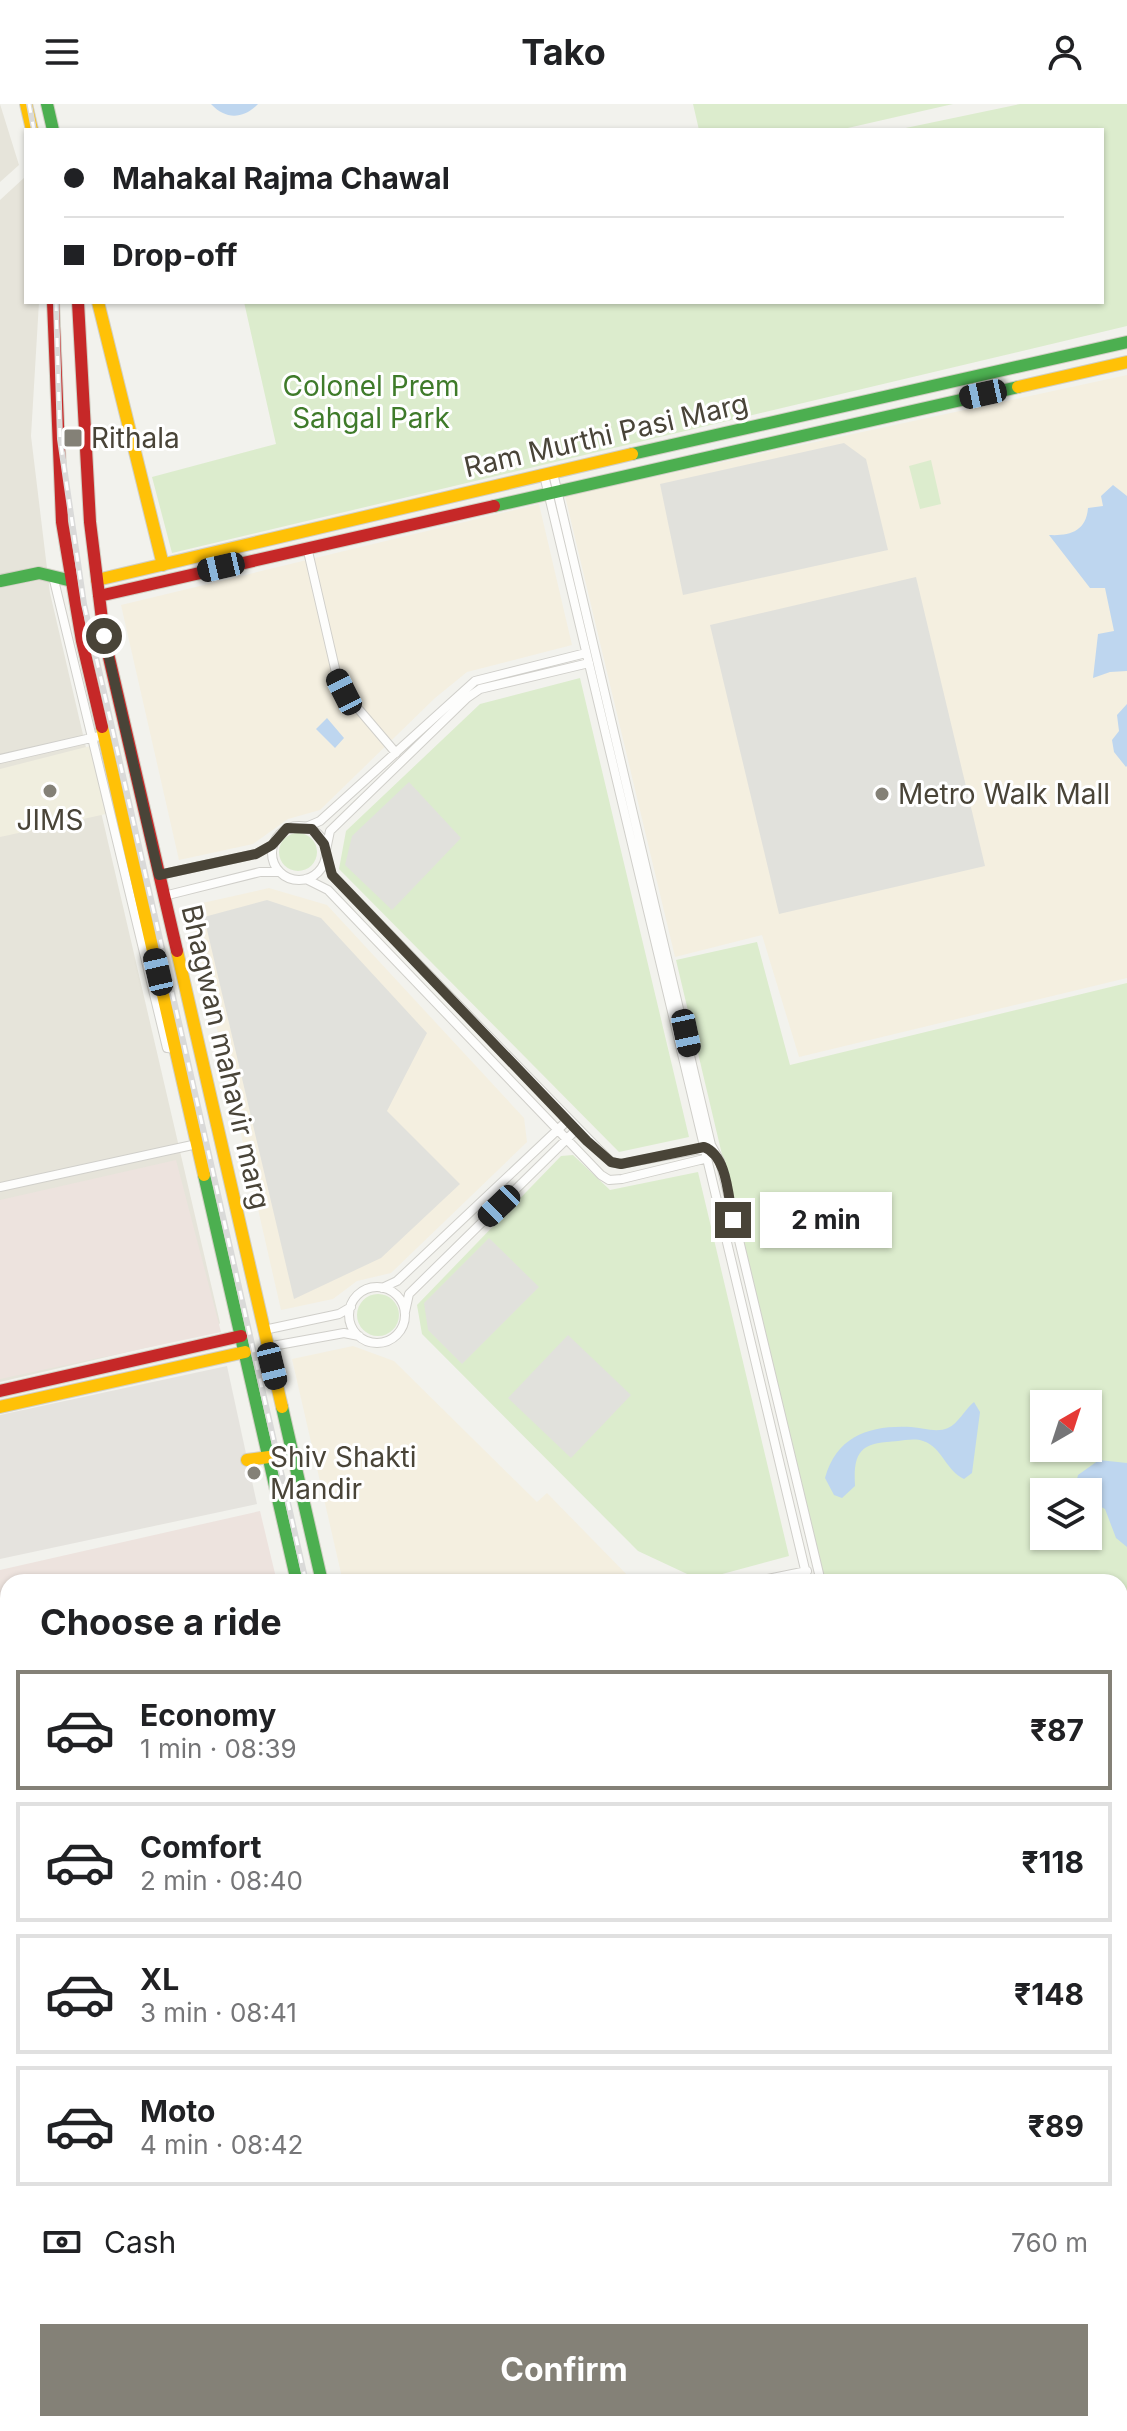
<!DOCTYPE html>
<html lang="en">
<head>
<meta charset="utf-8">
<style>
	body { margin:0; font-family:Inter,sans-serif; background:#f2f2f2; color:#202124; height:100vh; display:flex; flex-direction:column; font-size:30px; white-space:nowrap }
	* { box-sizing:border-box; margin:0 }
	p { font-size:26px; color:#757577 }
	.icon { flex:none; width:44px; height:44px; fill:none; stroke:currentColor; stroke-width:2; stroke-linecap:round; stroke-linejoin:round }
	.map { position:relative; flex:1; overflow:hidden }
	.sheet { position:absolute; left:0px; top:1470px; width:1128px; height:858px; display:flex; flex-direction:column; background:#fff; border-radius:24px 24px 0 0; box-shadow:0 2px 6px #0004 }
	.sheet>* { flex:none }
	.hud { position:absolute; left:24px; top:24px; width:1080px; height:176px; border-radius:0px; box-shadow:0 2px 6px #0004; display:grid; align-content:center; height:176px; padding:0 40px; background:#fff }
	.needle { width:52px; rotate:39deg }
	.fabs { position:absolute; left:1030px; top:1286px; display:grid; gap:16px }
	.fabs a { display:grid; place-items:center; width:72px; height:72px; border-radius:0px; background:#fff; box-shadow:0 2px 6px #0004; font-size:40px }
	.end { position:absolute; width:36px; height:36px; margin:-18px; border:10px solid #494438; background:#fff; box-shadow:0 0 0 4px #fff }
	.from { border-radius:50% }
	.bubble { position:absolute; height:56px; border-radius:0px; background:#fff; box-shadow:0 2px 6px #0004; font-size:26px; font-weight:700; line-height:56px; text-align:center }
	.car { position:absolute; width:24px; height:48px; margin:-24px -12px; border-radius:10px; box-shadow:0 0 6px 2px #0007; background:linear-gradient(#222 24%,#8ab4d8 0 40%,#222 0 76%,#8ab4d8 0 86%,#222 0) }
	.hud b { display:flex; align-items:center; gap:28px; height:76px; font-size:30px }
	.hud b+b { border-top:2px solid #e0e0e0 }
	.hud i { width:20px; height:20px; background:#202124 }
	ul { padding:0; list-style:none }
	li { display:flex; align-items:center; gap:24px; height:120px; margin:0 16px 12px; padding:0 24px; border:4px solid #e0e0e0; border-radius:0px }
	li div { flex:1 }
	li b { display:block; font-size:30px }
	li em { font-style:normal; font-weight:700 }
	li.current { border-color:#848177 }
	li>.icon { width:72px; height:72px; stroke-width:1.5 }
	h2 { padding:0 40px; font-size:36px; line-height:96px }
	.pay { display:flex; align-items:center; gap:20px; height:88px; padding:0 40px; font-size:30px }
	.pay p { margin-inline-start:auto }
	.primary-button { display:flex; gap:16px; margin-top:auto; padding:16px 40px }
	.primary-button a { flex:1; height:92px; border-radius:0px; background:#848177; color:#fff; font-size:32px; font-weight:700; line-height:92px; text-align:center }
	header { display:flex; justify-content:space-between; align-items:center; height:104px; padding:0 40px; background:#fff; font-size:36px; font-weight:700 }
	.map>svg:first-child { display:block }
	.residential { fill:#e6e4da }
	.commercial { fill:#f4efe0 }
	.industrial { fill:#e5e3de }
	.education { fill:#f0eedf }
	.medical { fill:#ede3de }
	.green { fill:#dceccd; fill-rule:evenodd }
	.parking { fill:#e1e1dc }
	.water { fill:#bed6ef }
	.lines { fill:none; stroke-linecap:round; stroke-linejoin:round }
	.street-casing { stroke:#d0cfca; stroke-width:10 }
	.fast-casing { stroke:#d1cfc4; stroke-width:14 }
	.slow-casing { stroke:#d1cfc4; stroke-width:14 }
	.jam-casing { stroke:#d1cfc4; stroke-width:14 }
	.street { stroke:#fdfdfc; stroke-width:8 }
	.fast { stroke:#4caf50; stroke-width:12 }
	.slow { stroke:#ffc107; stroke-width:12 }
	.jam { stroke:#c62828; stroke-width:12 }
	.rail-casing { stroke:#dadad9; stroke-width:6 }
	.rail { stroke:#fff; stroke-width:3; stroke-dasharray:9; stroke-linecap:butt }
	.route { stroke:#494438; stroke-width:10 }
	.poi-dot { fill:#848177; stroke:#fff; stroke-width:3 }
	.labels { text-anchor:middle; stroke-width:6; stroke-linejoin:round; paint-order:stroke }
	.park-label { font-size:28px; fill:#3f7b2a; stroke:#fff }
	.street-label { font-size:28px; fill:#494438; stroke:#fff }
	.poi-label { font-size:28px; fill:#494438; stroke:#fff; text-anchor:start }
</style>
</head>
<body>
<header><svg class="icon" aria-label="menu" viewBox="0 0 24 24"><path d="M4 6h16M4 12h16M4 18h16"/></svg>Tako<svg class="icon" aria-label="person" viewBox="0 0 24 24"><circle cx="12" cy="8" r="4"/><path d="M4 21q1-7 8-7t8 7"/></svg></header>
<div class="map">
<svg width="1127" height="2327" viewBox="0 0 1127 2327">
	<rect width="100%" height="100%" fill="#f2f2ed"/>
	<path class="residential" d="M0 0 19 61 0 78Z
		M25 73 26 198H39L31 332 50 489 220 1219 213 1228 0 1278V96Z
		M1127 1773V2327H541L539 2320H1120V1774Z
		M8 2015V2320H478L480 2327H0V2017Z"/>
	<path class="commercial" d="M1127 271V874L799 953 762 831 675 853 565 392Z
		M539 400 572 541 467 568 435 594 320 706 288 715 253 740 179 756 121 501Z
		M269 784 327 801 524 1014 527 1038 391 1169 357 1177 333 1195 281 1206 189 802Z
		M353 1242 394 1257 537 1398 547 1389 634 1478H343L292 1255Z"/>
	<path class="industrial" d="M227 1262 257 1400 0 1455V1311Z"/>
	<path class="education" d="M90 642 106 710 0 733V665Z"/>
	<path class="medical" d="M176 1056 221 1228 0 1275V1096Z
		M260 1407 277 1478H8V1989L0 1991V1466Z"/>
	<path class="green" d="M693 0H953L839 26H699Z
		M1020 0H1127V222L172 449 152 373 276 340 244 198H1102V26H896Z
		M931 356 941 400 920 405 909 362Z
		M580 574 689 1033 619 1048 339 765 346 727 480 600Z
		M279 748a19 19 0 1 1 38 0a19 19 0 1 1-38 0Z
		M757 838 790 961 1127 879V1736L1120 1738V1478H823L676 856ZM1044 1300H1088V1344H1044ZM1044 1388H1088V1432H1044Z
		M573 1051 610 1086 698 1068 789 1452 700 1476 638 1447 422 1230 417 1201 561 1052Z
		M357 1211a21 21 0 1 1 42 0a21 21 0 1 1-42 0Z
		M1127 1978V2063L1120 2065V1980Z
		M8 2256V2316L0 2284V2257Z
		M9 2320H234L202 2327H11Z"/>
	<path class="parking" d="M844 339 866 355 888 446 683 491 660 380Z
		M916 473 985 762 779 810 710 521Z
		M409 678 461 734 392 806 345 761 352 732Z
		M267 796 321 814 427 929 387 1007 460 1080 381 1154 294 1195 204 813Z
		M489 1134 539 1183 462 1260 428 1226 424 1199Z
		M568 1231 631 1291 571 1354 508 1294Z"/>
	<path class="water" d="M211 0H258C243 15 226 16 211 0Z
		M1113 381 1127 392V567L1110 568 1093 574 1098 530 1114 527 1105 484H1090L1049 431C1069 432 1086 428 1088 404L1103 402 1101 392Z
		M1127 600V662L1126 663 1114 648 1112 636 1119 627 1117 611Z
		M327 614 344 634 335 644 316 625Z
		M974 1298 980 1308 972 1369 964 1375C946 1367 942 1343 923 1337 916 1334 905 1336 898 1337 862 1339 853 1345 855 1382L842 1394 834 1391 825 1374C837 1331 871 1321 911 1323 923 1324 937 1329 948 1324 958 1320 965 1305 974 1298Z
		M1099 1356 1127 1359V1443L1116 1434 1105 1405 1088 1396V1388H1074L1078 1371Z
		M1120 1565 1127 1568V1624L1120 1633Z"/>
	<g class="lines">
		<g class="street-casing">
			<path id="street" d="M553 369 711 1041 720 1057 821 1478
				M544 371 808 1478
				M307 443 337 573 344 588 396 649
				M53 472 167 944 176 945
				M0 655 104 631
				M272 749a27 27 0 1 1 54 0a27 27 0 1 1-54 0Z
				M306 723 320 717 475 577 586 549
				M326 746 330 727 467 594 480 585 589 559
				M326 751 332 771 611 1058 621 1060 707 1044
				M159 771 256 750 272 741
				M306 775 328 786 601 1071 609 1076 622 1075 704 1055
				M164 792 260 768H279
				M0 1083 197 1040
				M349 1211a28 28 0 1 1 56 0a28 28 0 1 1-56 0Z
				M382 1184 397 1177 568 1016
				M405 1208 409 1190 576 1026
				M264 1226 339 1210 351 1203
				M267 1243 344 1229 359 1232
				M753 1478 807 1467
				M1120 1965 1127 1963
				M0 2058 8 2090
				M0 2177 8 2175
				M1120 2242 1127 2241
				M587 2320 589 2327
				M684 2320 686 2327
				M1021 2320 1023 2327
				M1085 2320 1087 2327
				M642 2323 653 2320
				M228 2327 260 2320
				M744 2327 775 2320
				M845 2327 862 2324
				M892 2327V2320
				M972 2327 998 2320"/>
		</g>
		<g class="fast-casing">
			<path id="fast" d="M47 0 53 26
				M632 350 1127 238
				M494 402 1018 283
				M0 477 39 469 72 477
				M204 1071 297 1478
				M282 1303 322 1478
				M0 2005 8 2004"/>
		</g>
		<g class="slow-casing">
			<path id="slow" d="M26 0 32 26
				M98 198 163 461
				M1018 283 1127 258
				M97 476 632 350
				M102 623 204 1071
				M177 847 282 1303
				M0 1303 245 1248
				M247 1356 269 1353
				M0 2015 8 2014
				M487 2320 489 2327"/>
		</g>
		<g class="jam-casing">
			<path id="jam" d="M53 198 62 418 82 537 102 623
				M78 198 90 418 104 532 177 847
				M99 492 494 402
				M0 1287 241 1232
				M1120 1745 1127 1744
				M1120 1757 1127 1755
				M515 2320 517 2327"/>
		</g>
		<use href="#street" class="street"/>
		<use href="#fast" class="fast"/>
		<use href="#slow" class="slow"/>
		<use href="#jam" class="jam"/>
		<g class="rail-casing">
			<path id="rail" d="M29 0 34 26
				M56 198 60 335 84 500 306 1478
				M506 2320 507 2327"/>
		</g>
		<use href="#rail" class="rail"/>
	</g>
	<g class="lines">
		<path class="route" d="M104 532 159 771 256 750 272 741 287 724 312 725 324 740 332 771 587 1037 611 1058 621 1060 704 1043C728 1052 728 1094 733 1116"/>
	</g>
	<g class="poi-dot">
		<rect x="63" y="324" width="20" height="20" rx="4"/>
		<circle cx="50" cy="687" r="8"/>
		<circle cx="882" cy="690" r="8"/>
		<circle cx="254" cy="1369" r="8"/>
	</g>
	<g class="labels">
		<g class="park-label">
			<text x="371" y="292">Colonel Prem<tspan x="371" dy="32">Sahgal Park</tspan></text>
		</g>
		<g class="street-label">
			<text transform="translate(606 331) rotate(-13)" y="10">Ram Murthi Pasi Marg</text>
			<text transform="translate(226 953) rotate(77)" y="10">Bhagwan mahavir marg</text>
		</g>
		<g class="poi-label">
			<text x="91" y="344">Rithala</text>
			<text x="898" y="700">Metro Walk Mall</text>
			<text x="50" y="726" text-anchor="middle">JIMS</text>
			<text x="270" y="1363">Shiv Shakti<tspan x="270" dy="32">Mandir</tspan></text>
		</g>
	</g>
</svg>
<div class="fabs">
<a><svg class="needle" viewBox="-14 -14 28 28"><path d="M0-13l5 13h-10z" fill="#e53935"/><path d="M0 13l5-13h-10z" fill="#757577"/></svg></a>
<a><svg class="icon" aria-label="layers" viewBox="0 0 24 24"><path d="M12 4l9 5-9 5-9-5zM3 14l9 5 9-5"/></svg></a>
</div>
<i class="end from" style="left:104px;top:532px"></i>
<i class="end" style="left:733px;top:1116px"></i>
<div class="bubble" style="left:760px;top:1088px;width:132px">2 min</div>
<i class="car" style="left:983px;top:290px;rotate:258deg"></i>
<i class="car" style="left:221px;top:463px;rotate:257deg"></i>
<i class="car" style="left:344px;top:588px;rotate:333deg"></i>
<i class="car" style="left:158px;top:868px;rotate:347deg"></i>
<i class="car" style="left:686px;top:929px;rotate:168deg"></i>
<i class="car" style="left:499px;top:1102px;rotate:226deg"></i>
<i class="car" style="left:272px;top:1262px;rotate:166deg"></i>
<div class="hud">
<b><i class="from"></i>Mahakal Rajma Chawal</b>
<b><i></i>Drop-off</b>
</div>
<section class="sheet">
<h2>Choose a ride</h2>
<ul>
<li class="current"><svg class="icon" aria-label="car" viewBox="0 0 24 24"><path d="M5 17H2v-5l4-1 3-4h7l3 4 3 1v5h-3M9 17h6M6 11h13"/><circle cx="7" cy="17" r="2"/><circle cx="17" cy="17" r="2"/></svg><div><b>Economy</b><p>1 min · 08:39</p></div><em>₹87</em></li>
<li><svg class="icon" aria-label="car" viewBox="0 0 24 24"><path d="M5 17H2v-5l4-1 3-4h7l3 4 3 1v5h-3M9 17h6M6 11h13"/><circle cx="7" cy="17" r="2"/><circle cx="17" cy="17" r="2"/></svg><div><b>Comfort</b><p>2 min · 08:40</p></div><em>₹118</em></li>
<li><svg class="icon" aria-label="car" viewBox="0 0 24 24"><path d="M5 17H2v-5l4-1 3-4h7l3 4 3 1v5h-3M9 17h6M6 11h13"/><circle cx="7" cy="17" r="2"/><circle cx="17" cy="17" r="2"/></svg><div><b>XL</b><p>3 min · 08:41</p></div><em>₹148</em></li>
<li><svg class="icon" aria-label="car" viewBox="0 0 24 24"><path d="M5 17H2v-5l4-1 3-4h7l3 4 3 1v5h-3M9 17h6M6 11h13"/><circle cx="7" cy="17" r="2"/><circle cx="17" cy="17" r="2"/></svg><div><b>Moto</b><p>4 min · 08:42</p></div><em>₹89</em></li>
</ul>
<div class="pay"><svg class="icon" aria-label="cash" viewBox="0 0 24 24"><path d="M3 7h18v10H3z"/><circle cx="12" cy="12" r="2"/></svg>Cash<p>760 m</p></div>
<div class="primary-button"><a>Confirm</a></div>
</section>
</div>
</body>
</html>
